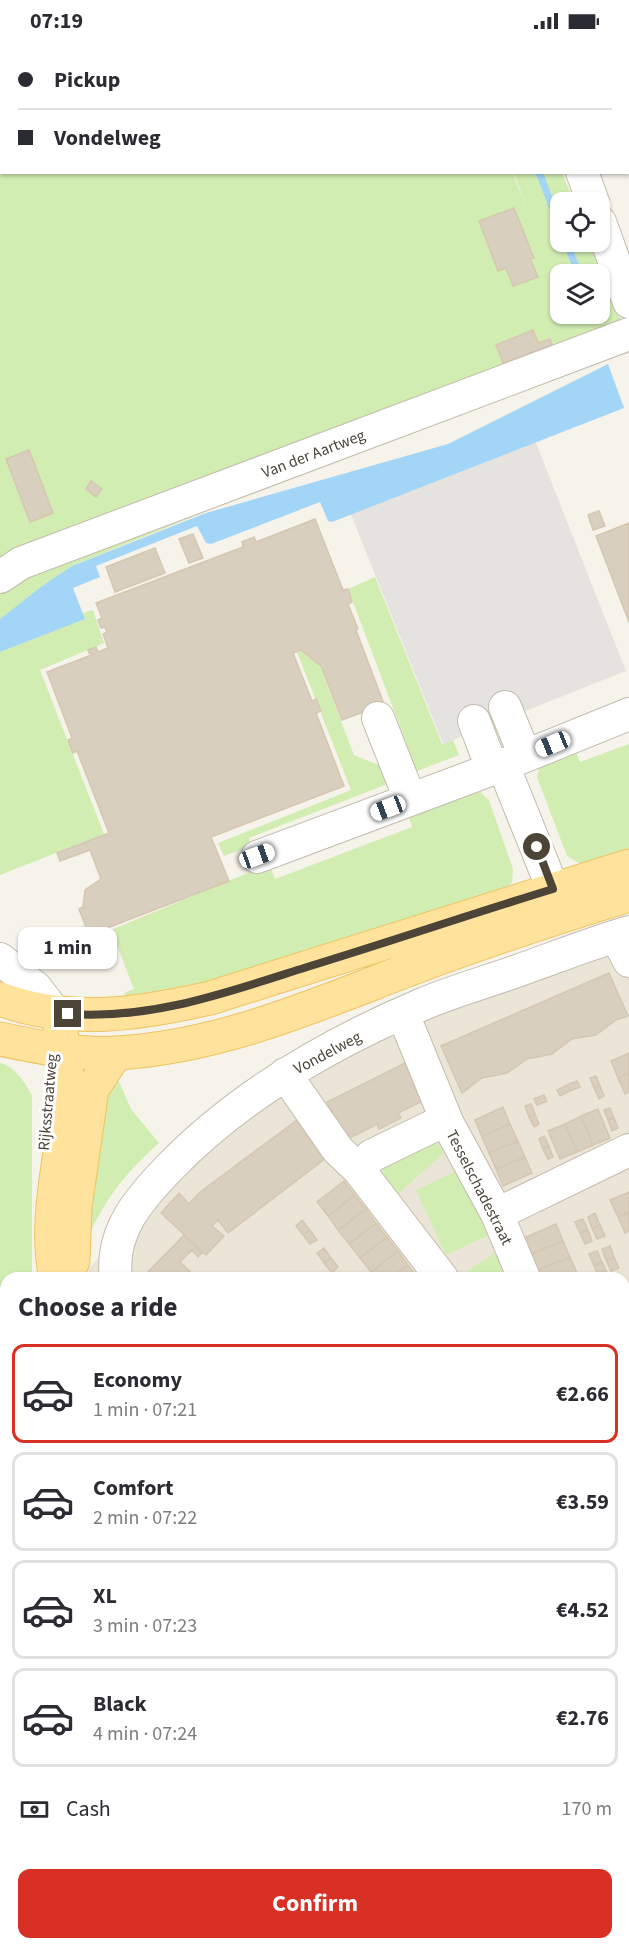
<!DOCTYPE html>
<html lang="en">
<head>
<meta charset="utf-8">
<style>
	body { margin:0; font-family:"Source Sans 3",sans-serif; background:#f2f2f3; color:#2b2b33; height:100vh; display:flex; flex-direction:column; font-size:22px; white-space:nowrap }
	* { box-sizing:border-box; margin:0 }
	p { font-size:20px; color:#7c7c81 }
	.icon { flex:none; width:33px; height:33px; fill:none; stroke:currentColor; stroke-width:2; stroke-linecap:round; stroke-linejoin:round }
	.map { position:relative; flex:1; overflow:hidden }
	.panel { position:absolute; left:0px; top:1230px; width:630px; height:678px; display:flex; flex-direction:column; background:#fff; border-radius:18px 18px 0 0; box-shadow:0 2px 4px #0004 }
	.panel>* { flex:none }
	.hud { position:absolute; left:0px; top:0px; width:630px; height:132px; box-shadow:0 2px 4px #0004; display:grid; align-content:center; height:132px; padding:0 18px; background:#fff }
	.fabs { position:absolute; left:550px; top:150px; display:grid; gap:12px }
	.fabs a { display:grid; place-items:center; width:60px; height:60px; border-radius:12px; background:#fff; box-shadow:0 2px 4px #0004; font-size:30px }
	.end { position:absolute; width:27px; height:27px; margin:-14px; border:8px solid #4c4437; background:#fff; box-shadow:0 0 0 3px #fff }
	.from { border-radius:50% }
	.bubble { position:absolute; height:42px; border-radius:12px; background:#fff; box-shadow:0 2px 4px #0004; font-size:20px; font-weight:700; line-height:42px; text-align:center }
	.car { position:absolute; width:18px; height:36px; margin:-18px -9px; border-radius:8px; box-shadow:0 0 4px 2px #0007; background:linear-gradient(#fff 24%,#345 0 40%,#fff 0 76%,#345 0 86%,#fff 0) }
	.hud b { display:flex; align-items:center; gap:21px; height:57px; font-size:22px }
	.hud b+b { border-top:2px solid #e1e1e2 }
	.hud i { width:15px; height:15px; background:#2b2b33 }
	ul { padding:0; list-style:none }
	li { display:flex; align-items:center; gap:18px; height:99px; margin:0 12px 9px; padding:0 6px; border:3px solid #e1e1e2; border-radius:12px }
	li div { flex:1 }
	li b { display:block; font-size:22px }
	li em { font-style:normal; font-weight:700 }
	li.on { border-color:#d93025 }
	li>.icon { width:54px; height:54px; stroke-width:1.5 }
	h2 { padding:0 18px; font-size:27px; line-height:72px }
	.pay { display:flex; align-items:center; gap:15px; height:66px; padding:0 18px; font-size:22px }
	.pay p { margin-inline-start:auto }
	.cta { display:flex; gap:12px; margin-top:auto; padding:12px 18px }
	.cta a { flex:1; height:69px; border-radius:12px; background:#d93025; color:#fff; font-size:24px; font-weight:700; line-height:69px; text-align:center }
	.status { display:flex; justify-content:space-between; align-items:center; height:42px; padding:0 30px; background:#fff; direction:ltr }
	.status svg { height:16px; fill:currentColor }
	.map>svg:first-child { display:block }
	.residential { fill:#ebe5d8 }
	.green { fill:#d2edb1; fill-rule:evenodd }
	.parking { fill:#e5e3df }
	.water { fill:#a3d5f7 }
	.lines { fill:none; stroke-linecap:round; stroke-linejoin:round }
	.stream { stroke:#a3d5f7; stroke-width:7 }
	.building { fill:#d9cfbf; stroke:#d5c7b1; stroke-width:1.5 }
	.minor-casing { stroke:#c3bbac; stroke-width:34 }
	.major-casing { stroke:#eec361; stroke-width:35 }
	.minor { stroke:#fff; stroke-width:32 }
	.major { stroke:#ffe29b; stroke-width:33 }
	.route { stroke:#4c4437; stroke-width:8 }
	.labels { text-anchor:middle; stroke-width:6; stroke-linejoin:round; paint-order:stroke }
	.street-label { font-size:16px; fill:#4c4437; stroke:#fff }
</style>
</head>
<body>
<div class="status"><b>07:19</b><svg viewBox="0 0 49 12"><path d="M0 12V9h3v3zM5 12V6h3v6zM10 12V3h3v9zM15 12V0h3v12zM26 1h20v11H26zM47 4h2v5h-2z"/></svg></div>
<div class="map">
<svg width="629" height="1908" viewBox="0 0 629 1908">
	<rect width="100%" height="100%" fill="#f6f3eb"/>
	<path class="residential" d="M629 904V1908H0V1325L6 1318V1902H624V1236H80L189 1116 263 1055 429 969Z"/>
	<path class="green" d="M0 0H335L2 2V130L513 131 530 175 514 131H562L574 160H561V200H589L624 286 581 317 72 524 42 544 0 577ZM561 232H600V272H561Z
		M375 535 442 702 453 698 459 713 417 729 348 547Z
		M93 568 104 601 40 628 104 792 0 833V610L84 577 82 571Z
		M301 608 320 624 354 713 381 724 390 741 249 796 250 804 224 814 218 801 351 748 297 610Z
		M629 702V817L588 827 567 814 537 735 540 723 573 703 580 720Z
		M476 746 489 758 513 827 512 840 502 852 168 957 128 961 124 951 134 947 111 888 269 822 275 837 412 785 407 771Z
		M0 1021C15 1024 25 1041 32 1053V1236H6V1308L0 1305Z
		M114 1028 131 1067 159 1101C118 1138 102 1162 80 1213L100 1049Z
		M434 1100 446 1109 398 1152 383 1134 384 1123Z
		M459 1128 489 1193 446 1213 416 1148Z
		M500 1207 512 1236H458Z
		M624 1826 629 1831V1908H512L518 1902H624Z
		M308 1902H369L389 1908H312Z"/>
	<path class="parking" d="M534 396 626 629 443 702 350 470Z"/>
	<path class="water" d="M608 322 624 366 332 480 328 479 320 460 211 502 206 501 197 484 96 524 100 535 73 546 85 577 0 610V577L42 544 72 524 206 471 448 402Z"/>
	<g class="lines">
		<path class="stream" d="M539 130 561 187
			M566 200 579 232
			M594 272 596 277"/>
	</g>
	<path class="building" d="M567 0H609V2H568Z
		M514 166 534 216 530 217 538 235 513 244 506 226 498 229 479 179Z
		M533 288 538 301 550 297 552 303 503 321 496 303Z
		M29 408 53 471 30 480 6 417Z
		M91 439 102 447 96 455 86 447Z
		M599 469 605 484 593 488 588 473Z
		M315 477 343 548 348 547 352 560 348 562 358 587 356 588 384 662 342 678 321 624 301 608 293 611 312 659 316 657 321 669 316 671 344 744 211 795 229 839 89 893 79 867 83 865 85 848 101 837 90 808 60 819 57 811 109 791 77 709 73 711 68 698 72 696 47 630 94 612 89 611 88 608 96 605 98 610 108 606 103 592 107 590 105 585 101 586 98 578 102 576 96 561 243 505 242 500 254 495 256 500Z
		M629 481V580L596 494Z
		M193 492 203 516 189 521 179 497Z
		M155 506 165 531 115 550 106 525Z
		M609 931 628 974 616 978 596 993 572 997 552 1012 527 1017 507 1031 482 1036 462 1051 441 1004Z
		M629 1011V1031L618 1036 611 1019Z
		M411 1018 429 1056 398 1071 401 1076 379 1087 377 1082 346 1098 327 1060Z
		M629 1031V1050L625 1052 618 1036Z
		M596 1034 600 1044 594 1046 590 1036Z
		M577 1039 580 1045 570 1049 567 1043Z
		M567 1043 570 1049 560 1054 557 1048Z
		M600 1044 604 1054 599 1057 594 1046Z
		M544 1053 547 1059 537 1063 534 1057Z
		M531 1062 535 1072 529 1075 525 1064Z
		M503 1065 510 1082 482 1095 475 1078Z
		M610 1066 614 1076 608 1078 604 1068Z
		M598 1067 610 1096 593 1103 581 1074Z
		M535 1072 539 1082 534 1085 529 1075Z
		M581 1074 593 1103 577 1110 565 1082Z
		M614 1076 618 1086 612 1089 608 1078Z
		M297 1078 326 1116 228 1191 218 1178 212 1184 224 1194 206 1213 161 1171 179 1151 189 1162 199 1151Z
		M510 1082 518 1099 489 1111 482 1095Z
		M565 1082 577 1110 560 1117 548 1089Z
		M544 1094 549 1104 543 1107 539 1097Z
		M518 1099 525 1115 496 1127 489 1111Z
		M549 1104 553 1115 548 1117 543 1107Z
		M525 1115 532 1131 503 1144 496 1127Z
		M344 1139 355 1153 328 1174 317 1160Z
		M629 1150V1170L618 1175 610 1158Z
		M355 1153 366 1167 338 1188 328 1174Z
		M366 1167 376 1181 349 1202 338 1188Z
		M629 1170V1189L625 1191 618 1175Z
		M595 1171 600 1183 592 1186 588 1175Z
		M583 1177 588 1188 580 1191 575 1180Z
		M302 1178 310 1188 303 1193 296 1184Z
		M376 1181 387 1195 360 1216 349 1202Z
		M556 1182 563 1199 531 1212 524 1196Z
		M600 1183 605 1194 597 1197 592 1186Z
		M310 1188 317 1198 310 1202 303 1193Z
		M588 1188 592 1199 585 1202 580 1191Z
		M184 1193 202 1211 198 1215 192 1208 180 1220 197 1236H142Z
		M387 1195 398 1209 371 1230 360 1216Z
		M563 1199 570 1215 538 1228 531 1212Z
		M610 1204 614 1215 606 1218 602 1207Z
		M324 1206 331 1216 324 1221 317 1211Z
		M398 1209 408 1223 390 1236H375L371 1230Z
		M597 1209 602 1220 594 1224 589 1212Z
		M570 1215 577 1231 565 1236H542L538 1228Z
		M614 1215 619 1226 611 1229 606 1218Z
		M331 1216 338 1225 332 1231 324 1221Z
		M602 1220 607 1231 599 1235 594 1224Z
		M408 1223 418 1236H390Z
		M628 1247 629 1260 625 1261 624 1249Z
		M629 1285V1298L627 1299 624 1287Z
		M624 1476 629 1479V1502L624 1510Z
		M0 1501 6 1507V1563L0 1569Z
		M624 1609 629 1612V1660L624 1657Z
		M0 1767 6 1772V1822L0 1828Z
		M624 1826 629 1831V1866L624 1871Z
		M20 1902H68L74 1908H14Z
		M161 1902H259L263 1908H156Z
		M544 1902H594L588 1908H538Z"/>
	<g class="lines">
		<g class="minor-casing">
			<path id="minor" d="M531 0 532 2
				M582 130 593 160
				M600 180 629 260
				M0 535 21 521 629 292
				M505 665 525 714
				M378 676 410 757
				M474 679 492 726
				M503 723 629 672
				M257 815 503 723 563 872
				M616 894 629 919
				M0 917 36 946 55 971
				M403 972 448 1082
				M285 1032 338 1108 359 1128
				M497 1172 629 1108
				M116 1236C110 1190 139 1157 169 1126 239 1054 330 1001 423 962 454 949 486 940 517 929 554 916 591 901 629 890
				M442 1236 359 1128 371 1114 435 1083 448 1082 497 1172 524 1236
				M0 1353 6 1347
				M624 1402 629 1398
				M0 1442 6 1436
				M624 1451 629 1454
				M0 1480 6 1486
				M0 1640 6 1634
				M0 1747 6 1753
				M624 1788 629 1791
				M104 1902 106 1908"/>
		</g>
		<g class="major-casing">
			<path id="major" d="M0 957C70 983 139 972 210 956L629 824
				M0 997C38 1005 78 1013 117 1011 223 1005 320 961 418 924 487 898 558 875 629 853
				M73 1219 75 1165 92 1047 116 1011
				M56 1236C38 1153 83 1069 60 987
				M624 1721 629 1724"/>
		</g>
		<use href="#minor" class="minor"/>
		<use href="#major" class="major"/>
	</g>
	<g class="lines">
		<path class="route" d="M68 972C152 978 228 950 307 925 389 900 471 872 553 847L537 805"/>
	</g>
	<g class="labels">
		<g class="street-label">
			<text transform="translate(313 411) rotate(-21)" y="6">Van der Aartweg</text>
			<text transform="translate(327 1010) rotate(-28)" y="6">Vondelweg</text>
			<text transform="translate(47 1060) rotate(-85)" y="6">Rijksstraatweg</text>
			<text transform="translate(480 1145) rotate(63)" y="6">Tesselschadestraat</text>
		</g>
	</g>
</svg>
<div class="fabs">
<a><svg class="icon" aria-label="locate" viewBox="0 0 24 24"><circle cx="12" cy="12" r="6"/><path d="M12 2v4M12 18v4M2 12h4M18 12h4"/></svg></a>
<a><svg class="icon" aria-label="layers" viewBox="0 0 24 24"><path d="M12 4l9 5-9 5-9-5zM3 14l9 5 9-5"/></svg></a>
</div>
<i class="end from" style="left:537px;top:805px"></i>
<i class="end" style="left:68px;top:972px"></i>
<div class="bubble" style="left:18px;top:885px;width:99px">1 min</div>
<i class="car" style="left:553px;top:702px;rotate:248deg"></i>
<i class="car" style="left:388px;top:766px;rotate:249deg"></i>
<i class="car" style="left:257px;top:814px;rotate:70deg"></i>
<div class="hud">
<b><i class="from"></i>Pickup</b>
<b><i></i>Vondelweg</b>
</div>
<section class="panel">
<h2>Choose a ride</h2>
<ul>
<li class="on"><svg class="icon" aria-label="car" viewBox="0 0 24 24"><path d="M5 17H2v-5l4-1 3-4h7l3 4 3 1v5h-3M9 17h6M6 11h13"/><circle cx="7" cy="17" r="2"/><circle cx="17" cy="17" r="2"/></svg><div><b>Economy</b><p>1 min · 07:21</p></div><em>€2.66</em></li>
<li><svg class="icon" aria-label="car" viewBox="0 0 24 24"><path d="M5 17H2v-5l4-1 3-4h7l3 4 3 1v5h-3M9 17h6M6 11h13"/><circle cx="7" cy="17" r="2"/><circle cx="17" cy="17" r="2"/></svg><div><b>Comfort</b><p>2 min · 07:22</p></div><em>€3.59</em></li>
<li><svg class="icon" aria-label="car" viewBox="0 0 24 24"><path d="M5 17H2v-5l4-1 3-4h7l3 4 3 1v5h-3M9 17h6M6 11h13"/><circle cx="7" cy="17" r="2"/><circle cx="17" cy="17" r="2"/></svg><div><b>XL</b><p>3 min · 07:23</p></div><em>€4.52</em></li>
<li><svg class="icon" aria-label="car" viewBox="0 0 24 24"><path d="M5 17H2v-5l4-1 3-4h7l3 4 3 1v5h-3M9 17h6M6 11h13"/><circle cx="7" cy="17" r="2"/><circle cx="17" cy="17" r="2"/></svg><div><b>Black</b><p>4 min · 07:24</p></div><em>€2.76</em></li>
</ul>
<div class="pay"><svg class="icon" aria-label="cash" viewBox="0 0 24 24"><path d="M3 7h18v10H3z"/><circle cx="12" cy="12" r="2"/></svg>Cash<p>170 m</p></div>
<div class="cta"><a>Confirm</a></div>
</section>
</div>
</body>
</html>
